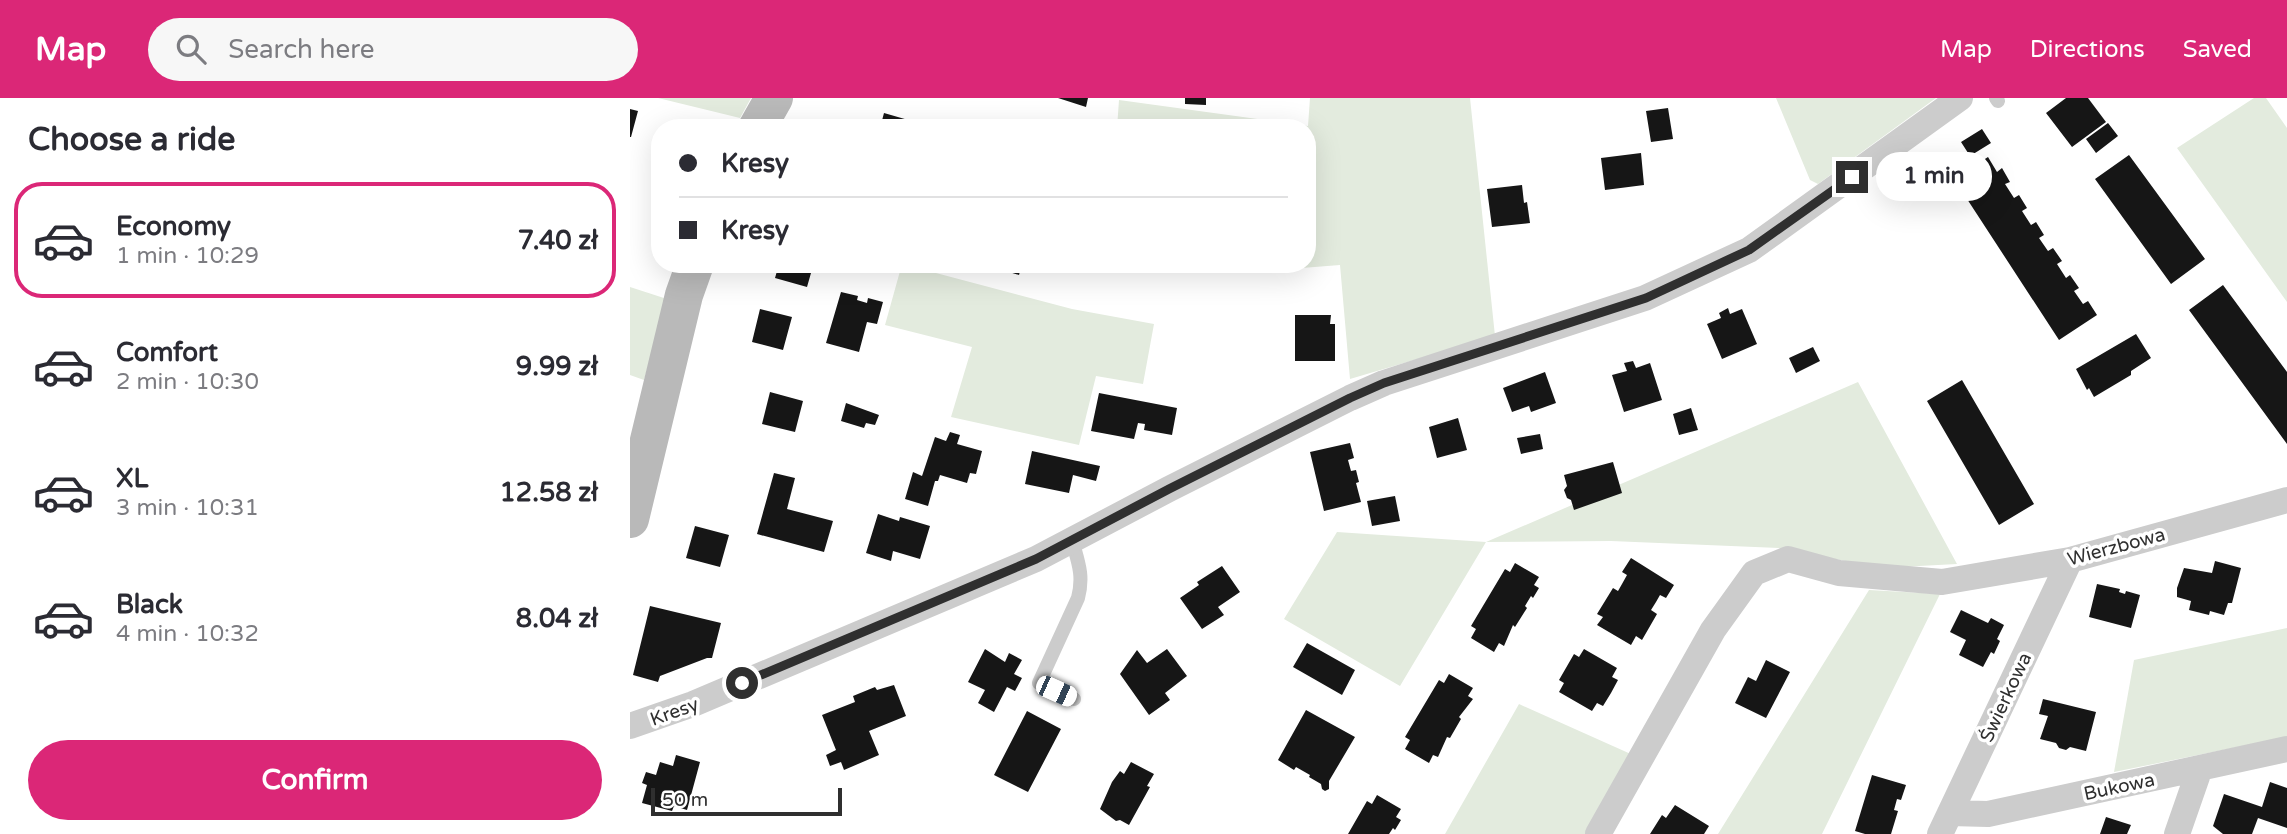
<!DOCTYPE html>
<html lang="en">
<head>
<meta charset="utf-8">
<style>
	body { margin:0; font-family:"Varela Round",sans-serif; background:#f7f7f7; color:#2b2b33; height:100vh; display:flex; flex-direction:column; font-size:26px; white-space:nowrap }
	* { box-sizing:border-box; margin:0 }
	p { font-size:23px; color:#7c7c81 }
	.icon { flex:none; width:38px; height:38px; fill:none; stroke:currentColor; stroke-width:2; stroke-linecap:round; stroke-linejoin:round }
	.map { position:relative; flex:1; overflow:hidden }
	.drawer { display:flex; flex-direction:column; background:#fff; width:630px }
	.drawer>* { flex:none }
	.hud { position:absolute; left:21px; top:21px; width:665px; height:154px; border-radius:28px; box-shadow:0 7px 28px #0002; display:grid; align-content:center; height:154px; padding:0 28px; background:#fff }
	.scale { position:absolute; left:21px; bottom:18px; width:191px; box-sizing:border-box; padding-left:7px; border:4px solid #2f2f2f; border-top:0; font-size:19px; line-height:24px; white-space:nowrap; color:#2f2f2f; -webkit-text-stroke:5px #fff; paint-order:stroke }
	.end { position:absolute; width:32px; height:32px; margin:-16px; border:9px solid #2f2f2f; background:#fff; box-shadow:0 0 0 4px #fff }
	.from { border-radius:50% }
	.bubble { position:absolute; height:49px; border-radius:24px; background:#fff; box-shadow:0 7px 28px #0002; font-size:23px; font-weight:700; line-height:49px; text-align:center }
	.car { position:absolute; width:21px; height:42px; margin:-21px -10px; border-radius:9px; box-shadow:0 0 5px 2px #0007; background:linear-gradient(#fff 24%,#345 0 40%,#fff 0 76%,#345 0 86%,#fff 0) }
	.hud b { display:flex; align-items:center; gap:24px; height:66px; font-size:26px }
	.hud b+b { border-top:2px solid #e1e1e2 }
	.hud i { width:18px; height:18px; background:#2b2b33 }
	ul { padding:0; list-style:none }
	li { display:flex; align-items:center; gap:21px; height:116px; margin:0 14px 10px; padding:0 14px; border:4px solid transparent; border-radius:28px }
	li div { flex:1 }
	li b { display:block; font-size:26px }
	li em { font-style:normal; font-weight:700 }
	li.on { border-color:#db2777 }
	li>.icon { width:63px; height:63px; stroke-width:1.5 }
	h2 { padding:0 28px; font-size:32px; line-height:84px }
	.cta { display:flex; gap:14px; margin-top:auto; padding:14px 28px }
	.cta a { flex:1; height:80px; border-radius:42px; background:#db2777; color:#fff; font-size:28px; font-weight:700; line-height:80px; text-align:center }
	header { display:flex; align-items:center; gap:42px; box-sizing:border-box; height:98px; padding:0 35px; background:#db2777; color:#fff }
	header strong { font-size:33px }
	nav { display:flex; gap:38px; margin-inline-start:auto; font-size:24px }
	.search { width:490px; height:63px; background:#f7f7f7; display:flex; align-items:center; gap:18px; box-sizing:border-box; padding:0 24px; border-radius:38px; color:#7c7c81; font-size:26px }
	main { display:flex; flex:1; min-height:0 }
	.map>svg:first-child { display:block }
	.green { fill:#e3ebde }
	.building { fill:#161616 }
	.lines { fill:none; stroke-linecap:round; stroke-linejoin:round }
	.lane { stroke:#ccc; stroke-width:14 }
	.street { stroke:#ccc; stroke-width:26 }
	.secondary { stroke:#b9b9b9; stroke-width:38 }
	.route { stroke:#2f2f2f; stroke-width:9 }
	.labels { text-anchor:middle; stroke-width:7; stroke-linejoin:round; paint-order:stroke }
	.street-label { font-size:19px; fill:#2f2f2f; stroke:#fff }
</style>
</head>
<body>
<header>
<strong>Map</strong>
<div class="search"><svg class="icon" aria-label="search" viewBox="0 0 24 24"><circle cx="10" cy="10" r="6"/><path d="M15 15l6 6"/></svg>Search here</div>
<nav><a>Map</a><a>Directions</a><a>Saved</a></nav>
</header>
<main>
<section class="drawer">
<h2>Choose a ride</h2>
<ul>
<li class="on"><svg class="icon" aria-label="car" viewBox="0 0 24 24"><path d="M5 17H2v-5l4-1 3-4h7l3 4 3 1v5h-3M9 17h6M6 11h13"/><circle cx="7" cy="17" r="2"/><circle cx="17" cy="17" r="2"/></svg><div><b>Economy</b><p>1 min · 10:29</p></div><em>7.40 zł</em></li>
<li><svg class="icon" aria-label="car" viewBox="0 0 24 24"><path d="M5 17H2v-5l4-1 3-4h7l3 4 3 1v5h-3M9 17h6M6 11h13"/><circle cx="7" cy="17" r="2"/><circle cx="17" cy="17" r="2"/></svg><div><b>Comfort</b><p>2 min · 10:30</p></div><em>9.99 zł</em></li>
<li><svg class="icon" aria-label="car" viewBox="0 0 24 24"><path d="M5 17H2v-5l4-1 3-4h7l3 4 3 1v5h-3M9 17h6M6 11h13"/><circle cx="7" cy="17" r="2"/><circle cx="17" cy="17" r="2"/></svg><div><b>XL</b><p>3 min · 10:31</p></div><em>12.58 zł</em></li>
<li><svg class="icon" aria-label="car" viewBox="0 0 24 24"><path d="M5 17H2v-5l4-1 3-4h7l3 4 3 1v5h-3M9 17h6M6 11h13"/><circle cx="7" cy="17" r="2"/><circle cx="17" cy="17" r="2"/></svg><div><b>Black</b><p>4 min · 10:32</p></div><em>8.04 zł</em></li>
</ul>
<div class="cta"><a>Confirm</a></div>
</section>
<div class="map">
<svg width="1657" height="736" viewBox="0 0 1657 736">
	<rect width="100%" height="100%" fill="#fff"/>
	<path class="green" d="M28 0H121L110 20Z
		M680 0H840L865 238 720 281 710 167 659 171 566 166H677V30H487L489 2 678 28Z
		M1146 0H1306L1188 86 1180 82Z
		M1624 0H1636L1657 30V204L1547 50Z
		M272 166 442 211 524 226 513 286 466 278 449 347 321 319 342 249 255 227Z
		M0 189 37 201 14 282 0 277Z
		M1228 284 1327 466 1251 470 1149 450 981 443 856 444 770 588 654 521 707 434 856 444Z
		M1239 492 1310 496 1192 736H1088Z
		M1657 530V639L1484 674 1504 562Z
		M889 606 1003 657 958 736H815Z"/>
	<path class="building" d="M428 0H458L456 9Z
		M555 0H576V7L555 6Z
		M1436 0H1458L1476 24 1442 49 1416 15Z
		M1038 10 1043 41 1021 44 1016 13Z
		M0 11 8 13 1 39H0Z
		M254 15 292 26 290 30H250Z
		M1478 25 1488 38 1466 55 1456 41Z
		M1352 31 1361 45 1340 58 1331 44Z
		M1011 55 1014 87 975 92 971 60Z
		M1499 57 1575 161 1541 186 1465 81Z
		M1358 59 1367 74 1372 70 1380 84 1375 86 1384 100 1389 97 1397 110 1392 113 1401 127 1406 124 1414 137 1409 140 1418 153 1423 150 1432 163 1427 166 1436 180 1440 177 1449 190 1444 193 1453 206 1458 203 1467 217 1429 242 1324 81Z
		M892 87 894 105 897 104 900 125 862 129 857 91Z
		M149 166H189L188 169 183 168 177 189 145 180Z
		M353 166H392L389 177Z
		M1593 187 1657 274V346L1559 212Z
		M211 194 228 198 227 202 237 205 238 200 253 204 247 226 237 224 229 254 196 245Z
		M1098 210 1100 216 1112 211 1127 246 1092 261 1077 226 1091 220 1089 215Z
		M130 211 162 219 153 252 122 244Z
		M665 217H701L700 226H705V263H665Z
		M1506 236 1521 260 1501 273V277L1464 299 1459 290 1457 292 1446 271Z
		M1183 249 1190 263 1166 275 1159 260Z
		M1003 263 1006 270 1020 265 1032 302 994 314 982 277 997 273 994 265Z
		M915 274 926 305 901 314 899 308 882 314 873 290Z
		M1332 282 1404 406 1369 427 1297 303Z
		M140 294 173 303 165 334 132 326Z
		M469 295 547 310 542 337 514 332 515 326 508 325 504 341 461 333Z
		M216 305 249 317 245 327 236 325 234 330 211 323Z
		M1061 310 1068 332 1049 337 1043 316Z
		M828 320 837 352 807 360 799 329Z
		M320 334 330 337 327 346 352 353 346 376 340 375 337 385 310 377 308 383H305L298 408 275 401 283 374 292 378 305 339 316 343Z
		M910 336 913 351 891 356 887 340Z
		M720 345 724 360 718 362 721 373 726 372 729 384 726 385 731 404 694 413 680 354Z
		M402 353 470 368 466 383 443 377 439 395 395 386Z
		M983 364 992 395 944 412 941 402 937 400 934 392 937 388 934 377Z
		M144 375 165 380 157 411 203 423 194 454 127 436Z
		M765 398 770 423 742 428 737 403Z
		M248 416 269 423 270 419 300 428 290 461 263 453 261 463 236 455Z
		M65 428 99 437 90 469 56 460Z
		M1001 460 1044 487 1036 500 1030 497 1026 504 1021 512 1027 516 1012 542 1006 538 1001 547 967 527 973 519 967 516 983 490 988 493 992 486 997 477 992 474Z
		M1585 463 1611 470 1602 505H1598L1594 517 1580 513 1579 517 1559 512 1561 503 1547 499V490L1554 470 1582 475Z
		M885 465 909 479 904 487 909 490 903 500 901 498 895 508 897 510 885 529 883 527 874 548 869 545 864 554 841 540 846 531 841 528 875 471 880 474Z
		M592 468 610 494 588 509 594 517 572 531 550 500 569 487 567 484Z
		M1467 486 1490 491 1489 494 1495 496 1496 493 1510 497 1501 530 1459 519Z
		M20 508 91 525 82 560H77L30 578 28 584 3 577Z
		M1331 512 1358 525 1361 520 1374 527 1367 541 1370 543 1364 556 1361 554 1353 569 1329 557 1336 542 1320 534Z
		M677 545 725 572 712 597 663 569Z
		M355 551 375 564 379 555 392 562 384 576 392 580 385 593 377 589 364 614 348 605 355 592 338 584Z
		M537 551 557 578 535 595 540 602 519 617 490 576 507 552 517 565Z
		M954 551 987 570 982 579 988 582 981 595 973 608 967 605 962 613 929 594 934 585 929 582 944 556 949 559Z
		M1136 562 1160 574 1136 620 1105 605 1118 579 1126 583Z
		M819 576 843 590 838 598 843 601 829 619 831 621 820 640 817 639 808 659 803 657 799 665 775 651 780 642 775 639 809 582 814 585Z
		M264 587 276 618 239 633 249 657 214 672 211 664 200 668 196 657 206 652 192 617 225 604 223 598 245 589 247 592Z
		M1413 601 1466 614 1456 653 1440 649 1436 652 1429 650 1426 645 1410 641 1418 618 1409 616Z
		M676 612 725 639 699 683V691L695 693 692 691 691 686 679 679 680 677 666 669 664 672 648 662Z
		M397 613 431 631 398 694 364 677Z
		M46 657 70 664 57 712 44 708 42 713 12 705 17 687 12 685 16 674 26 677 30 664 43 668Z
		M501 664 524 676 517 688 520 689 499 727 490 722 486 723 470 711 482 684 490 673 494 676Z
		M1242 677 1276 687 1271 702 1267 701 1264 712 1268 713 1261 736H1235L1225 733Z
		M1640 684 1657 690V730L1628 720 1622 736H1593L1583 728 1594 696 1632 709Z
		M747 697 771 711 766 719 771 722 765 732 763 730 759 736H718L737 703 742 706Z
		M1045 707 1079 728 1074 736H1020L1032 717 1036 720Z
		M1476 719 1501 727 1497 736H1470Z"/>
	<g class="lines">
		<path class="lane" d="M1366 0 1368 3
			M442 442C448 464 454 477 448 500L409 585 444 601"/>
		<path class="street" d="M0 628 63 606 406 461 539 391 720 300 754 285 1015 200 1119 152 1330 0
			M1320 715 1358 716 1657 651
			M968 736 1083 532 1124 475 1158 461 1209 475 1312 484 1440 462 1657 402
			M1310 736 1440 462
			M1547 736 1570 670"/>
		<path class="secondary" d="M127 30 144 0
			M0 421 54 197 65 166"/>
	</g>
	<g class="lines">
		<path class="route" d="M112 585 406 461 539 391 720 300 754 285 1016 200 1119 152 1222 79"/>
	</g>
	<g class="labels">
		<g class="street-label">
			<text transform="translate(1486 448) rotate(-15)" y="7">Wierzbowa</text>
			<text transform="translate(1375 599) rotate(-65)" y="7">Świerkowa</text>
			<text transform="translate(44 613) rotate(-20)" y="7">Kresy</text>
			<text transform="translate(1489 688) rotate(-12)" y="7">Bukowa</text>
		</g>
	</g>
</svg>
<div class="scale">50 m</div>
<i class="end from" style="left:112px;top:585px"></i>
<i class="end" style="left:1222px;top:79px"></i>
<div class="bubble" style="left:1246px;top:54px;width:116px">1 min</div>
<i class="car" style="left:426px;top:593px;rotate:114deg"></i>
<div class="hud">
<b><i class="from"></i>Kresy</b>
<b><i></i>Kresy</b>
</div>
</div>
</main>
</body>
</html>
